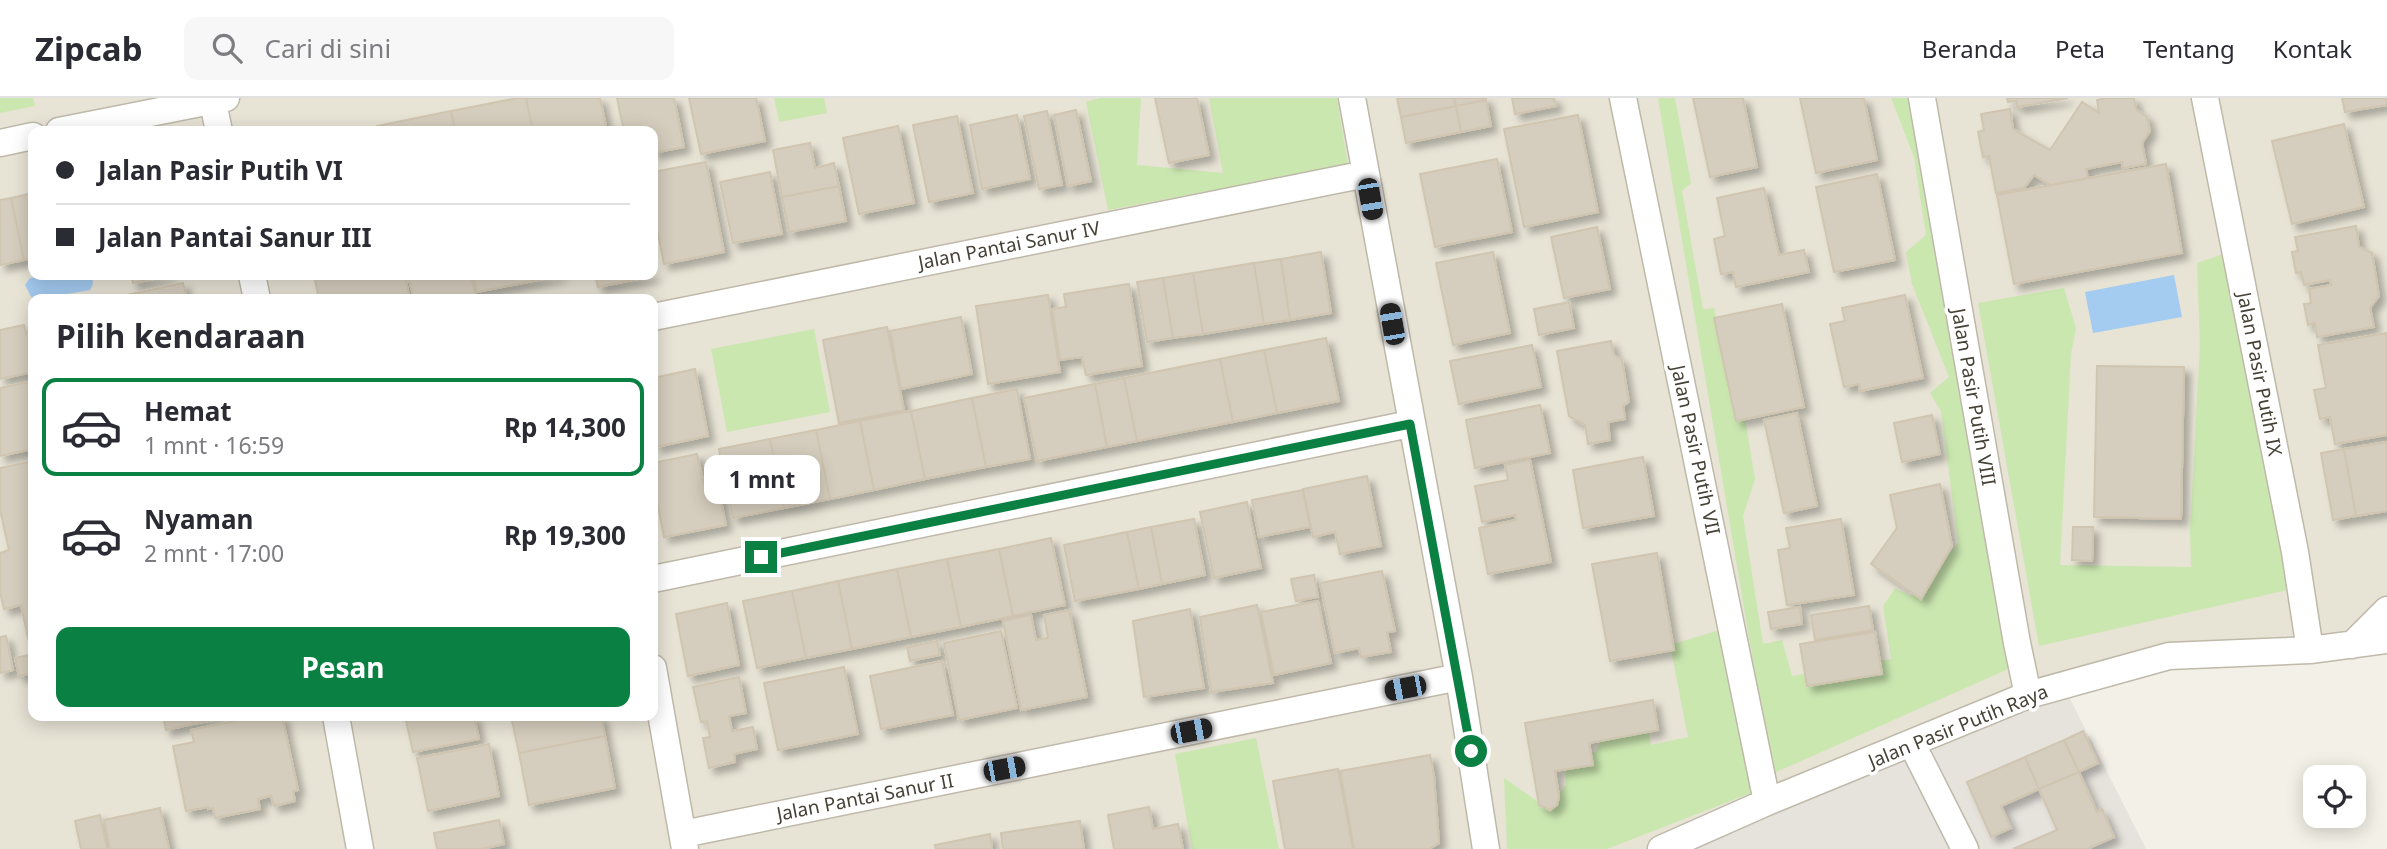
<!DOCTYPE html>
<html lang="id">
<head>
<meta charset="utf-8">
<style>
	body { margin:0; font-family:"Noto Sans",sans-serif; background:#f7f7f7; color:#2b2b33; height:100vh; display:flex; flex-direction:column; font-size:26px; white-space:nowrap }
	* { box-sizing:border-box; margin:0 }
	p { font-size:23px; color:#7c7c81 }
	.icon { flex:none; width:38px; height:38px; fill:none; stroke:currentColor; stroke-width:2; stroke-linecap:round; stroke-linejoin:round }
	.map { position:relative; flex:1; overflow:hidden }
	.panel { position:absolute; left:28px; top:196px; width:630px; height:427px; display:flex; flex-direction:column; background:#fff; border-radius:14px; box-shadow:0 4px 18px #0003 }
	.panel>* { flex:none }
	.hud { position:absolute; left:28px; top:28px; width:630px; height:154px; border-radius:14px; box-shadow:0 4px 18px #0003; display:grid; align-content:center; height:154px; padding:0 28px; background:#fff }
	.controls { position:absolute; left:2303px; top:667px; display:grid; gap:14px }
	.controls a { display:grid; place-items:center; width:63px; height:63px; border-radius:14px; background:#fff; box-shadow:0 4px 18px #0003; font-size:35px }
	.end { position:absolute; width:32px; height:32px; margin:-16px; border:9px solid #0b8043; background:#fff; box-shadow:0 0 0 4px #fff }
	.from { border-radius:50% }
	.bubble { position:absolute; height:49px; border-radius:14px; background:#fff; box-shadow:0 4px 18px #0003; font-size:23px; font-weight:700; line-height:49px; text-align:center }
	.car { position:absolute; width:21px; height:42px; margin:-21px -10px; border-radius:9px; box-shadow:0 0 5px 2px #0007; background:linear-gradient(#222 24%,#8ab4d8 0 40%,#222 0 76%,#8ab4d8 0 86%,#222 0) }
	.hud b { display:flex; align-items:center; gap:24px; height:66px; font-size:26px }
	.hud b+b { border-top:2px solid #e1e1e2 }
	.hud i { width:18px; height:18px; background:#2b2b33 }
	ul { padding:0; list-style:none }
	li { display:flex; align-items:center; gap:21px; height:98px; margin:0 14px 10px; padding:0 14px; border:4px solid transparent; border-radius:14px }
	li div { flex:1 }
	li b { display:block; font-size:26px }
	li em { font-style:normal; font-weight:700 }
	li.active { border-color:#0b8043 }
	li>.icon { width:63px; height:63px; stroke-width:1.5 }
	h2 { padding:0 28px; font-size:32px; line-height:84px }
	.primary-button { display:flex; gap:14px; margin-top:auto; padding:14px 28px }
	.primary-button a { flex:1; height:80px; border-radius:14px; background:#0b8043; color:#fff; font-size:28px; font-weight:700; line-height:80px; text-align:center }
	header { display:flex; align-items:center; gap:42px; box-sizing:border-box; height:98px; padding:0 35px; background:#fff; border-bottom:2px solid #e1e1e2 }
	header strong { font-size:33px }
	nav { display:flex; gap:38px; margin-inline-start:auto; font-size:24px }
	.search { width:490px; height:63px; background:#f7f7f7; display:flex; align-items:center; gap:18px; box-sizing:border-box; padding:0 24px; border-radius:14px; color:#7c7c81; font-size:26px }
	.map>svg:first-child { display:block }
	.residential { fill:#e7e3d5; fill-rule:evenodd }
	.industrial { fill:#e6e2dc }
	.green { fill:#cbe7b0 }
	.water { fill:#a4cbf0 }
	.building { fill:#d5cdbd; stroke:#d0c5b0; stroke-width:2; filter:url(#shadow) }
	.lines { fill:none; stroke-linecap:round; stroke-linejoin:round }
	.minor-casing { stroke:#bfb9aa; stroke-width:29 }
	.minor { stroke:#fff; stroke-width:26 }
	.route { stroke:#0b8043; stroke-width:9 }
	.labels { text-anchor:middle; stroke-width:7; stroke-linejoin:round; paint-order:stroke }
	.street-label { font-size:19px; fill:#464136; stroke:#fff }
</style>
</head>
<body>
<header>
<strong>Zipcab</strong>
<div class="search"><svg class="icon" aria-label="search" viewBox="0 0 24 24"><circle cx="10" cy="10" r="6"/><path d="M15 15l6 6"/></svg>Cari di sini</div>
<nav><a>Beranda</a><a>Peta</a><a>Tentang</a><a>Kontak</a></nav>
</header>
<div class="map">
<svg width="2387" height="751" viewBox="0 0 2387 751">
	<defs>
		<filter id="shadow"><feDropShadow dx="6" dy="6" stdDeviation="3.5" flood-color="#0004"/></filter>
	</defs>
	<rect width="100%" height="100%" fill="#f3f0e7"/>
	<path class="residential" d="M0 0H2387V542L2169 558 1661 751H0ZM33 33H653V177H33ZM33 201H653V618H33Z"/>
	<path class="industrial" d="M2063 587 2146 751H1674Z"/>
	<path class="green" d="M0 0H33L35 8 0 15Z
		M774 0H824L827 15 779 24Z
		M1100 0H1141L1137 67 1223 75 1209 0H1337L1348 67 1108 112 1086 4Z
		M1658 0H1675L1691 85 1682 93 1703 211 1714 210 1735 304 1745 320 1755 381 1743 418 1763 546 1782 542 1792 578 1891 561 1883 508 1895 490 1911 498 1958 445 1941 313 1930 295 1949 279 1912 186 1906 154 1926 137 1914 59 1891 0H1911L2015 568 1772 676Z
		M2229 154 2310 487 2039 548 1978 205 2064 190 2076 230 2071 256 2060 467 2191 469 2190 432 2200 247 2197 165Z
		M814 231 830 314 727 334 711 251Z
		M1723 531 1756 693 1607 751H1507L1504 680 1547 710 1566 687V661L1596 654 1603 634 1647 625 1651 647 1688 639 1670 547Z
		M1256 640 1279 751H1192L1175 656Z"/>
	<path class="water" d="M49 177H92L93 186 90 192 33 202 25 187 30 180Z
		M2174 177 2182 219 2093 235 2085 194Z"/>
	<path class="building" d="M518 0H526L533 33H455L451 13Z
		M526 0H600L607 33H533Z
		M617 0H674L684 49 653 55V33H624Z
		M689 0H756L765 43 701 56Z
		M1155 0H1197L1209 57 1169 65Z
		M1397 0H1454L1456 8 1401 19Z
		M1454 0H1486V2L1456 8Z
		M1512 0H1554L1556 8 1515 16Z
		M1693 0H1743L1757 69 1710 79Z
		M1800 0H1864L1877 62 1816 75Z
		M2007 0H2068L2017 9 2016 3 2008 4Z
		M2107 0H2134L2136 11 2147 19 2150 33 2142 45 2146 66 2123 70 2122 64 2086 71 2088 80 2050 87 2034 77 2024 90 1996 95 1989 58 1983 59 1978 34 1984 32 1981 16 2010 11 2013 31 2050 52 2082 4 2099 15 2097 2Z
		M2342 0H2387V7L2345 14Z
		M1486 2 1491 28 1461 34 1456 8Z
		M1456 8 1461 34 1406 45 1401 19Z
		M1076 12 1091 83 1068 88 1054 17Z
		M451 13 455 33H378L377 28Z
		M1047 13 1062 87 1039 91 1024 18Z
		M1017 17 1030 81 982 91 970 27Z
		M1578 17 1598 114 1524 129 1504 31Z
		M957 18 973 95 929 104 913 27Z
		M2344 26 2364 109 2292 126 2272 43Z
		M898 28 914 105 859 116 843 40Z
		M810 45 815 70 834 65 839 88 782 99 773 52Z
		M1497 61 1512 134 1435 149 1420 76Z
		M706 64 724 154 664 166 653 111V74Z
		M2166 66 2182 155 2014 186 1997 97Z
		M770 74 782 136 733 145 720 84Z
		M1877 76 1895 162 1834 174 1816 89Z
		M839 88 846 123 789 134 782 99Z
		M1764 90 1779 157 1804 152 1809 174 1736 189 1733 174 1721 176 1714 141 1725 138 1717 100Z
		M33 95V160L24 162 11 100Z
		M11 100 24 162 0 167V102Z
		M2356 128 2359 149 2372 155 2379 198 2370 210 2374 229 2317 239 2315 225 2308 227 2304 206 2311 205 2309 191 2331 187 2330 182 2304 187 2301 174 2296 175 2292 154 2298 153 2295 139Z
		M1597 129 1610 191 1564 200 1551 139Z
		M1321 154 1331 215 1290 222 1281 161Z
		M1493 154 1510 235 1453 247 1436 165Z
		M1281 161 1290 222 1264 226 1254 165Z
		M1254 165 1264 226 1203 236 1193 175Z
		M1193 175 1203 236 1173 240 1163 180Z
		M653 176V178L598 189 595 177Z
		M131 177H173L133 185Z
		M314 177H405L409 198 401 201H319Z
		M408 177H471L476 201H414Z
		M473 177H563L477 194Z
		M1163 180 1173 240 1147 244 1137 184Z
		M183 185 187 201H123L122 198Z
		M1129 186 1142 268 1086 277 1082 259 1060 262 1052 211 1066 209 1064 196Z
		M1048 197 1060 274 988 286 976 208Z
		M1905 197 1923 280 1860 293 1859 286 1844 289 1830 226 1845 223 1842 210Z
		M1569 204 1574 230 1539 237 1534 211Z
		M1782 206 1804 309 1736 323 1714 220Z
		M961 219 972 276 901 291 890 233Z
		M24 227 26 236 33 230V263L31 262 33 274 0 281V232Z
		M887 229 904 312 839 325 823 242Z
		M2387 235V337L2335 346 2330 319 2320 321 2314 292 2326 290 2318 247Z
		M1326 240 1339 303 1277 315 1264 252Z
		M1611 243 1614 257 1622 262 1629 304 1623 308 1625 321 1608 324 1610 342 1588 346 1585 327 1569 318 1557 253Z
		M1532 247 1541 289 1459 306 1450 263Z
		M1264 252 1277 315 1233 324 1220 261Z
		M1220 261 1233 324 1137 343 1124 280Z
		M2097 268 2184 269 2181 421 2094 419Z
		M695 271 708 338 656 349 653 333V280Z
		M1124 280 1137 343 1107 349 1095 286Z
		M33 283V351L0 358V290Z
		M1095 286 1107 349 1037 363 1024 300Z
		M1017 291 1030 361 986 369 972 300Z
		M972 300 986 369 925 381 911 313Z
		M1540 307 1550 355 1475 370 1466 322Z
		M911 313 925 381 874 392 860 323Z
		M1797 315 1817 408 1784 415 1764 322Z
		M1932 317 1940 356 1902 364 1894 325Z
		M860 323 874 392 830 401 816 332Z
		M816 332 830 401 784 410 770 341Z
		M770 341 784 410 733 420 719 351Z
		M2387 344V413L2356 418 2344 351Z
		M2344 351 2356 418 2333 422 2321 355Z
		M697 356 704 386 717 383 726 427 664 439 653 383V365Z
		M1643 359 1654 418 1583 430 1573 372Z
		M1530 362 1551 464 1488 476 1479 430 1516 422 1515 417 1482 424 1475 388 1508 382 1505 367Z
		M33 363V538L28 540 21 507 4 511 0 494V455L9 452 0 412V370Z
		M1367 378 1381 448 1340 456 1335 434 1313 439 1303 391Z
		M1940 386 1952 448 1921 501 1871 466 1897 430 1890 397Z
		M1303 392 1310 429 1259 439 1252 402Z
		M1247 404 1261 470 1214 480 1200 414Z
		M1194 421 1205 477 1162 486 1151 429Z
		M1841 421 1854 497 1787 507 1778 452 1790 450 1786 430Z
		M1151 429 1162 486 1139 491 1127 434Z
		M2073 429H2093L2092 463 2072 462Z
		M1127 434 1139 491 1075 503 1064 447Z
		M1051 440 1065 507 1013 518 999 451Z
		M999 451 1013 518 961 529 947 461Z
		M1657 455 1674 552 1610 563 1592 466Z
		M947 461 961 529 911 539 897 471Z
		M897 471 911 539 852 551 838 483Z
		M1382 473 1395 533 1387 534 1391 554 1361 559 1359 550 1335 555 1320 485Z
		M1314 477 1318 499 1296 503 1291 481Z
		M838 483 852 551 806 560 792 493Z
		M792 493 806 560 757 570 743 503Z
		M1318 503 1331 565 1274 577 1261 514Z
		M727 505 739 567 688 578 676 516Z
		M1257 507 1273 585 1211 594 1200 519Z
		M1869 508 1873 532 1815 542 1811 517Z
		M1800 509 1802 526 1771 531 1768 514Z
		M1190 511 1204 590 1144 599 1133 523Z
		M1069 512 1087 599 1021 612 1003 523 1031 517 1036 542 1048 540 1044 517Z
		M1001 533 1017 610 959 622 944 545Z
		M1875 534 1882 576 1807 588 1800 546Z
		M6 538 13 572 0 575V539Z
		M937 543 940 557 910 563 907 549Z
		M33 556V575L19 578 15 560Z
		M942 563 953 617 881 631 870 578Z
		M844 569 858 636 778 652 764 585Z
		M739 579 746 615 729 618 732 633 753 629 757 651 734 656 735 664 709 670 703 640 710 639 707 623 701 624 693 589Z
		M1653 602 1658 632 1589 645 1593 667 1555 673 1559 699 1557 707 1550 712 1539 707 1525 625Z
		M163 618H191L193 626 166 632Z
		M191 618H231L193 626Z
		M259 618H282L298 692 293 693 295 703 274 708 271 698 258 701 260 711 215 720 213 710 208 711V709L186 713 173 648 194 644 191 632Z
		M405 618H474L479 641 413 654Z
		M511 618H601L605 638 519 655Z
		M2083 633 2098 665 2079 674 2064 642Z
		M605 638 615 690 529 707 519 655Z
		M2064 642 2079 674 2039 691 2025 659Z
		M489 646 499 698 428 713 417 660Z
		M1430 657 1434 678 1439 745 1429 751H1354L1340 673Z
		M2025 659 2039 691 2001 708 2011 730 1991 739 1967 684Z
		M1338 671 1353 751H1285L1273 683Z
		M2079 674 2097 714 2102 711 2114 739 2087 751H2013L2057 732 2039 691Z
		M1149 709 1153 731 1178 726 1183 751H1114L1108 717Z
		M160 710 169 751H110L104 722Z
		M100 717 107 751H81L75 723Z
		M499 722 504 746 482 751H437L434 735Z
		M1080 723 1084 751H1003L1001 735Z
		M990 736 992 751H936L935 747Z"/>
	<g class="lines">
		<g class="minor-casing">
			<path id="minor" d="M212 0 219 33
				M1352 0 1459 579 1486 751
				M1623 0 1767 704
				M1922 0 2017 545 2028 597
				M2205 0 2295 454 2310 552
				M59 33 226 0
				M0 45 33 38
				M252 177 257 201
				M653 219 1366 76
				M653 481 1410 326
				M2352 547 2387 512
				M653 570 685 751
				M336 618 360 751
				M1912 646 1965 751
				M683 736 1459 579
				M1661 751 1767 704 2028 597 2169 558 2310 552 2387 542"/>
		</g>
		<use href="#minor" class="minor"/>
	</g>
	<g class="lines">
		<path class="route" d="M761 459 1410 326 1471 653"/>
	</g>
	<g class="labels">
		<g class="street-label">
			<text transform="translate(1009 147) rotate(-11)" y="7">Jalan Pantai Sanur IV</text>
			<text transform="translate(2260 276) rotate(79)" y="7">Jalan Pasir Putih IX</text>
			<text transform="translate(1974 299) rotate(80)" y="7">Jalan Pasir Putih VIII</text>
			<text transform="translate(1696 352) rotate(78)" y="7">Jalan Pasir Putih VII</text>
			<text transform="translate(1958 628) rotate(-22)" y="7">Jalan Pasir Putih Raya</text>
			<text transform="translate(865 699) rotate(-11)" y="7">Jalan Pantai Sanur II</text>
		</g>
	</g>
</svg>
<div class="controls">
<a><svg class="icon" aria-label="locate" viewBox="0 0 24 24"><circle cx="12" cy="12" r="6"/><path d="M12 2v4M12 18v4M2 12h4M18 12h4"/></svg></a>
</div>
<i class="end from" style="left:1471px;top:653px"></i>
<i class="end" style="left:761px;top:459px"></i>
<div class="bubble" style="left:704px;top:357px;width:116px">1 mnt</div>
<i class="car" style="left:1370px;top:101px;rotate:170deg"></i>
<i class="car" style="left:1392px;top:226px;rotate:350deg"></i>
<i class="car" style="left:1405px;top:590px;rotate:259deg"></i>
<i class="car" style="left:1191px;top:633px;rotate:79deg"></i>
<i class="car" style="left:1004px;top:671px;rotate:79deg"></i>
<div class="hud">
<b><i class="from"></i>Jalan Pasir Putih VI</b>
<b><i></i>Jalan Pantai Sanur III</b>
</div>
<section class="panel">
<h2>Pilih kendaraan</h2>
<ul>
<li class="active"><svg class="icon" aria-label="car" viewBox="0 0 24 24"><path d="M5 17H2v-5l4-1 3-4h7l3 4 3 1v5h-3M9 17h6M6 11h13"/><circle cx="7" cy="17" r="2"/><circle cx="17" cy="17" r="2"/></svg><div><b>Hemat</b><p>1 mnt · 16:59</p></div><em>Rp 14,300</em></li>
<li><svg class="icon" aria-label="car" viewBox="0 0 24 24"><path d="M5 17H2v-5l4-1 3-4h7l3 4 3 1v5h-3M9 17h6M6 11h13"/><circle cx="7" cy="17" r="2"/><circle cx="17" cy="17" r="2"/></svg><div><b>Nyaman</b><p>2 mnt · 17:00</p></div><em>Rp 19,300</em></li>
</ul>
<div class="primary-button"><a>Pesan</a></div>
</section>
</div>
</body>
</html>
